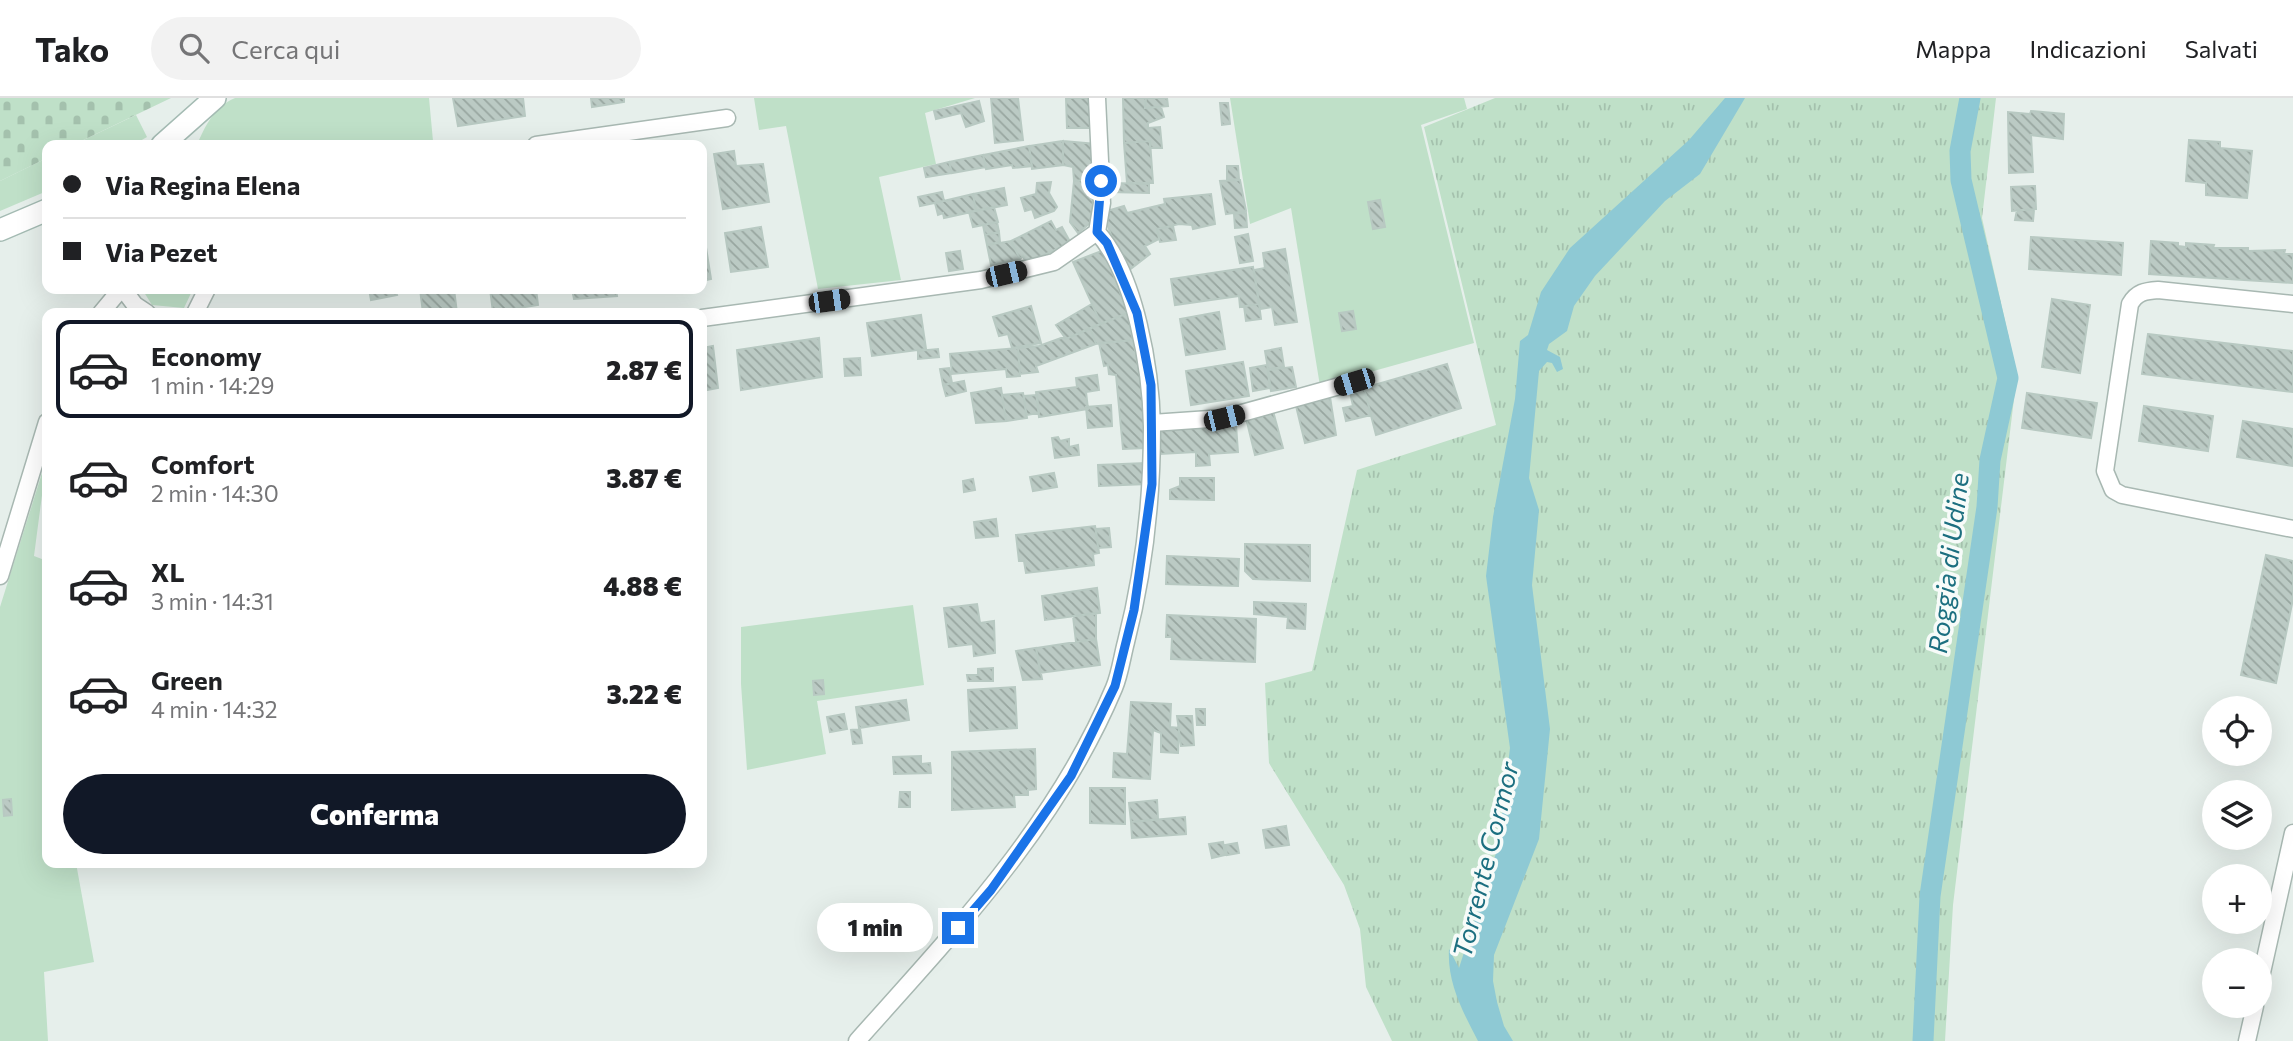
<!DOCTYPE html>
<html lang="it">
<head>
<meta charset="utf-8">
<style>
	body { margin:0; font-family:Commissioner,sans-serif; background:#f2f2f2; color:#202124; height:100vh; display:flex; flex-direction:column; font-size:26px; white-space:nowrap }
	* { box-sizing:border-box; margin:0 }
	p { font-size:23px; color:#757577 }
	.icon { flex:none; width:38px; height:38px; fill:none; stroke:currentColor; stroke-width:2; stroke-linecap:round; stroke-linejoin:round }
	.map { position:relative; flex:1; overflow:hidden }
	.drawer { position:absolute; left:42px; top:210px; width:665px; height:560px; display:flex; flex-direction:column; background:#fff; border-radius:14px; box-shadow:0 7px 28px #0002 }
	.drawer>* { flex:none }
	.top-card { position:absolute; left:42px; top:42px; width:665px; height:154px; border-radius:14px; box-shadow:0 7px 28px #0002; display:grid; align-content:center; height:154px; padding:0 21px; background:#fff }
	.fabs { position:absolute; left:2202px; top:598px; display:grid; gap:14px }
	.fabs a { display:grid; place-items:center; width:70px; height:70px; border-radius:50%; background:#fff; box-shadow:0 7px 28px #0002; font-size:35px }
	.end { position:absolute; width:32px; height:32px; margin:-16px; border:9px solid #1a73e8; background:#fff; box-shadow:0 0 0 4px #fff }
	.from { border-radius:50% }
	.bubble { position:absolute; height:49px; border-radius:24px; background:#fff; box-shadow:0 7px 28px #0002; font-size:23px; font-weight:800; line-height:49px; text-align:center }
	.car { position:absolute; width:21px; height:42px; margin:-21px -10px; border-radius:9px; box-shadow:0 0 5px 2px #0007; background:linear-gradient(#222 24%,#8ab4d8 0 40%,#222 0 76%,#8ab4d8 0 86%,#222 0) }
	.top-card b { display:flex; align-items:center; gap:24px; height:66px; font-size:26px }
	.top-card b+b { border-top:2px solid #e0e0e0 }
	.top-card i { width:18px; height:18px; background:#202124 }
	ul { padding:12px 0 0; list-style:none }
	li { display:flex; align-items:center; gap:21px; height:98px; margin:0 14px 10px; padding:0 7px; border:4px solid transparent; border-radius:14px }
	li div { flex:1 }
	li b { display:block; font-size:26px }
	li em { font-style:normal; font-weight:800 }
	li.on { border-color:#111827 }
	li>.icon { width:63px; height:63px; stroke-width:1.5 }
	.primary-button { display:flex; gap:14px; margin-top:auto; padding:14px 21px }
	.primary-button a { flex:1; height:80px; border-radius:42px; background:#111827; color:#fff; font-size:28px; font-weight:800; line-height:80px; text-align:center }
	header { display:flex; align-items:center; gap:42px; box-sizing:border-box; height:98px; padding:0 35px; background:#fff; border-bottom:2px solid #e0e0e0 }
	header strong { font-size:33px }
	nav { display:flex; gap:38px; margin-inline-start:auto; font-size:24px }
	.search { width:490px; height:63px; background:#f2f2f2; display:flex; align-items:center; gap:18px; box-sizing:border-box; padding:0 24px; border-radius:38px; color:#757577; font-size:26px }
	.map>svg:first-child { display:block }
	.green { fill:#bfe0c8 }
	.cemetery { fill:url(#cemetery-stones) }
	.park { fill:url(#park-tufts) }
	.water { fill:#8ec9d4 }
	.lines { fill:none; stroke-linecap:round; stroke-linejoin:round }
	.canal { stroke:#8ec9d4; stroke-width:21 }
	.building { fill:url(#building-back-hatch); stroke:#b8c9c2; stroke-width:2 }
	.street-casing { stroke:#a8b8b2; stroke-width:19 }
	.secondary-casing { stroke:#a4bbb3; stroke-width:24 }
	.street { stroke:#fff; stroke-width:16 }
	.secondary { stroke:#fff; stroke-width:21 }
	.route { stroke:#1a73e8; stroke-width:9 }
	.labels { text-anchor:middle; stroke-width:7; stroke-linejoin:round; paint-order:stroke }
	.water-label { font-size:26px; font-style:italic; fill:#1c6f80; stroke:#f7fbf9 }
</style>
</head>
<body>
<header>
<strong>Tako</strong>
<div class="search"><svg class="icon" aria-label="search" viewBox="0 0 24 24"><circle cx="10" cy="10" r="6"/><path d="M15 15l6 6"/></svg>Cerca qui</div>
<nav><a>Mappa</a><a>Indicazioni</a><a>Salvati</a></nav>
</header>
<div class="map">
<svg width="2293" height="943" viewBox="0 0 2293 943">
	<defs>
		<pattern id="cemetery-stones" width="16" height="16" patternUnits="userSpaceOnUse" patternTransform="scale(1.75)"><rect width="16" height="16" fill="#bfe0c8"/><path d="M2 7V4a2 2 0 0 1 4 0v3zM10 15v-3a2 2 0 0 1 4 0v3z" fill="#a4c1ad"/></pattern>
		<pattern id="park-tufts" width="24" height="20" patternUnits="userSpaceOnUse" patternTransform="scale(1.75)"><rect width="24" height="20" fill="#bfe0c8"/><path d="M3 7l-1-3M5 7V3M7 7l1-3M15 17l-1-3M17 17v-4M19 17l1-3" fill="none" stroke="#a4c1ad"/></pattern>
		<pattern id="building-back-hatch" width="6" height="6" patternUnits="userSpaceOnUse" patternTransform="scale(1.75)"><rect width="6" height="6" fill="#bbcac4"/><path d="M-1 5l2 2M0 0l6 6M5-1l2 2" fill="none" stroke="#98a6a0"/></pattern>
	</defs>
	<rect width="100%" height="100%" fill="#e6efeb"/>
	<path class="green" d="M235 0H429L433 43 403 47H197C205 28 214 9 235 0Z
		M754 0H975L925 15 936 66 879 79 901 182 818 191 786 28 759 32Z
		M1230 0H1464L1467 11 1421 27 1474 245 1320 288 1291 110 1250 126Z
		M136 17 147 39 133 47H73Z
		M47 60V93L0 113V83Z
		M142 191H193L184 210 152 207Z
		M47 359 34 458 47 463V765H76L94 864 44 874 48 943H0V509Z
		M913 507 924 587 817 603 826 656 747 672 741 586V529Z"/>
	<path class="cemetery" d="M0 0H171L73 47H47V60L0 83Z"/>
	<path class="park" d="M1495 0H1996L1982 120 2017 276 1953 807 1945 943H1392L1366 889 1360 831 1344 787 1269 665 1265 585 1312 573 1357 372 1496 327 1424 29Z"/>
	<path class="water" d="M1725 0H1745L1700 76 1665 103 1595 178 1574 208 1567 233 1549 246 1547 252 1560 259 1563 271 1557 274 1552 265 1547 264 1539 273 1529 380 1539 412 1532 487 1550 631 1539 741 1494 857 1493 883 1497 904 1504 928 1513 943H1478C1463 914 1447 885 1449 851L1459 870 1498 749 1510 650 1486 478 1493 419 1515 301 1520 243 1528 237 1541 194 1570 150 1689 42Z"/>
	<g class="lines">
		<path class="canal" d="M1923 943 1930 798 1987 409 1990 362 2008 280 1961 82 1960 53 1970 0"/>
	</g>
	<path class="building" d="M453 0H523L525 18 458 28Z
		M591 0H624V4L592 9Z
		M991 0H1018L1023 42 995 45Z
		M1066 0H1091L1093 30H1067Z
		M1123 0H1146L1145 10 1161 9 1164 19 1148 25V30L1160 29 1162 50H1150V43L1124 45Z
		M1167 0 1168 8 1145 10 1146 0Z
		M979 3 984 23 966 29 961 15 936 21 934 13Z
		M1220 5H1228L1230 26 1222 27Z
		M2031 13 2064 16 2063 41 2031 37 2033 74 2009 75 2008 14 2030 16Z
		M2189 42 2220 44V50L2252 53 2247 100 2206 97V85L2186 83Z
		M1063 43 1096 46V81L1074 83 1073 69 1063 67Z
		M1063 43V67L1032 71 1029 48Z
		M1150 43 1153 85H1127L1124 45Z
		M1029 48 1032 68 1013 70 1012 67 986 71 983 57Z
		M734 53 736 68 763 66 769 104 723 111 714 56Z
		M983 57 986 69 952 75 949 64Z
		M949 64 952 75 926 79 924 70Z
		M1227 68H1238L1239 81 1227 82Z
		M1096 81 1090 125 1078 135 1070 124 1074 83Z
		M1240 82 1246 113 1226 116 1220 83Z
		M1051 84 1049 95 1057 109 1054 113 1035 120 1032 111 1025 113 1021 100 1036 96 1037 85Z
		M1111 85 1149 86V95L1110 94Z
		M2035 88 2036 111 2012 113 2011 89Z
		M1004 90 1007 107 976 113 973 96Z
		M942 94 944 103 920 108 918 99Z
		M973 96 976 113 944 120 943 115 938 117 935 105Z
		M1211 96 1215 126 1193 131 1192 127 1179 126 1157 131 1159 141 1145 148 1150 156 1124 176 1106 122 1108 121 1107 113 1124 108 1127 115 1165 106 1164 101Z
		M1380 102 1385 129 1373 131 1368 104Z
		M994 109 998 124 973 129 969 114Z
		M2017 112H2034L2033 123 2015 122Z
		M1246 115 1247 129 1235 130 1234 116Z
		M1051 123 1056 132 1062 129 1069 142 1064 148 1026 165 1023 158 1020 161 1011 143Z
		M997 124 999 134 985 137 983 127Z
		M1173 128 1176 142 1160 144 1157 131Z
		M761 129 768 169 731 174 725 135Z
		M999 134 1000 144 987 147 985 137Z
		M1248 136 1253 163 1240 165 1235 139Z
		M2031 139 2123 145 2121 177 2029 171Z
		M702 143H705L711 181 702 183Z
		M1011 143 1020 161 991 167 987 147Z
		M2151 143 2178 145V148L2186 149V145L2214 147 2213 150H2248V153L2285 152 2284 156H2293V185L2149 176Z
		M1285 151 1297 224 1275 227 1272 209 1260 211 1254 172 1265 170 1263 155Z
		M1104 152 1128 215 1101 226 1073 164Z
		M960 153 963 171 949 173 946 155Z
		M1253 169 1259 206 1240 209 1239 198 1175 207 1171 181Z
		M369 191H395L397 197 371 202Z
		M420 191H454L457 215H423Z
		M490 191H536L538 207 493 214Z
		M572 191H619L616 192 617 198 574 201Z
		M2052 201 2090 207 2080 275 2042 269Z
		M1092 206 1101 226 1066 241 1056 227Z
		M1259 206 1261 221 1246 223 1244 208Z
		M1031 208 1041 245 1012 250 1008 236 999 238 993 219Z
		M1353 213 1356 231 1342 233 1339 215Z
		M1219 214 1225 251 1186 257 1180 221Z
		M1128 215 1133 242 1096 246 1090 230Z
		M921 217 926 251 872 258 867 225Z
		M1090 230 1096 246 1036 268 1038 274 1020 276 1018 250 1039 248 1064 239 1066 241Z
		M2148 236 2293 253V294L2142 276Z
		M819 240 822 279 741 292 737 252Z
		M1133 242 1145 303 1146 350 1123 351 1116 277 1109 276 1108 267 1104 268 1099 245Z
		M713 248 718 290 702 293V250Z
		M1018 250 1020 278 1007 279 1006 271 952 276 950 256Z
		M1281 250 1284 269 1268 271 1265 253Z
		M938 251 939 259 918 261V253Z
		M860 260 861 277 845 278 844 261Z
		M1243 264 1249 298 1191 307 1186 273Z
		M1447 266 1461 310 1376 337 1364 290Z
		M1267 267 1270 290 1253 293 1250 270Z
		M1292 269 1296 289 1271 293 1268 272Z
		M949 270 952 285 943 287 940 271Z
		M1097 277 1099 292 1086 294 1088 311 1039 319 1036 294 1077 289 1076 280Z
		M964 283 966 293 946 298 943 287Z
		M1001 290 1006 323 976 325 971 295Z
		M1364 290 1371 317 1346 323 1343 310 1353 308 1350 294Z
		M1023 295 1027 320 1006 323 1002 297Z
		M2027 295 2097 305 2091 340 2022 330Z
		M1037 297 1039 315 1026 317 1024 298Z
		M1330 299 1336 337 1305 345 1296 308Z
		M1111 307 1112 328 1088 330 1086 309Z
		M2144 308 2213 318 2208 353 2139 343Z
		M1273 313 1283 350 1255 357 1246 320Z
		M2243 323 2293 331V368L2237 359Z
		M1236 327 1238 354 1209 356 1210 367 1196 368V354L1160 356 1158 331Z
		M1058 339 1060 343 1069 341V349L1078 347 1079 357 1055 360 1052 340Z
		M1146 365 1147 386 1099 388 1098 367Z
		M1054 375 1057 389 1033 393 1030 379Z
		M1180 380H1214V402L1170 401V392L1180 388Z
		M973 381 975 392 964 394 963 383Z
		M996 421 998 438 976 440 974 424Z
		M1095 428 1099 455 1093 456 1094 467 1026 475 1024 463H1019L1016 437Z
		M1109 430 1111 449 1098 450 1096 431Z
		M1245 446 1310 447V483L1253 481 1245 473Z
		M2266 457 2293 463V501L2276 585 2241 577Z
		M1167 458 1239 461 1238 488 1166 486Z
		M1097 490 1100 515 1045 522 1042 498Z
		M1254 504 1306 506 1305 531 1287 530 1288 519 1254 516Z
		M977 506 980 525 994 523 995 555 974 558 973 546 949 549 944 510Z
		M1096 515V541L1076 544 1073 518Z
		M1167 517 1256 521 1255 564 1171 561 1172 539H1166Z
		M1096 541 1100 567 1040 575 1036 550Z
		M1036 550 1042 581 1023 582 1016 553Z
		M993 570V583H968L967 577H978V571Z
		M823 582 824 596 814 597 813 583Z
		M1015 589 1017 630 970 633 968 592Z
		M906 602 909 622 859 630 856 609Z
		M1131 604 1171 606 1170 629 1179 630 1178 655 1161 654V635L1153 632 1150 681 1113 679 1114 655 1127 656Z
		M1196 611H1205V627H1197Z
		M844 616 847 631 830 634 827 619Z
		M1177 618H1192L1194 647 1181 648Z
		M860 631 862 645 853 646 851 632Z
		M1035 651 1036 691 1028 692V697H1014L1015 709 952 712V654Z
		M921 658V666L930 665 931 675 894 676 893 659Z
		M1090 690H1125V726L1090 725Z
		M900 694H910V709H899Z
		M11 701 12 717 4 718 3 702Z
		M1157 702 1158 721 1131 724 1129 705Z
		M1185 719 1186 736 1132 740 1131 724Z
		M1286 728 1289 747 1266 750 1263 732Z
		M1223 744 1225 757 1212 760 1209 746Z
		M1237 745 1239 755 1227 757 1225 747Z"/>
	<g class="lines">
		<g class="street-casing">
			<path id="street" d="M536 47 727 20
				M123 191 135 207 147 215
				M2293 206 2158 192C2145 193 2137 194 2130 206L2105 373 2113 392 2122 397 2293 431
				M101 215 121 191
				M195 215 207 191
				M702 220 981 182 1054 164 1097 134
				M1152 325 1224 320 1354 284
				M0 478 47 324
				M2259 888 2293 735
				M857 943C955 833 1056 728 1114 590 1120 576 1122 559 1126 544 1144 474 1152 401 1152 329 1151 273 1136 177 1097 134L1102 105 1097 0
				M2247 943 2255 908"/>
		</g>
		<g class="secondary-casing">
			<path id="secondary" d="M162 47 215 0
				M0 132 47 112"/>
		</g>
		<use href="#street" class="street"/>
		<use href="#secondary" class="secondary"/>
	</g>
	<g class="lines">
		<path class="route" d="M958 830 991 792 1071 678 1115 588 1134 512 1152 386 1151 287 1137 215 1107 145 1097 134 1101 83"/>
	</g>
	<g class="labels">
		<g class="water-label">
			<text transform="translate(1949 465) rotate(-83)" y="9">Roggia di Udine</text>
			<text transform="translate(1486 762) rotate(-76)" y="9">Torrente Cormor</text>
		</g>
	</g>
</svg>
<div class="fabs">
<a><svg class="icon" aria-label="locate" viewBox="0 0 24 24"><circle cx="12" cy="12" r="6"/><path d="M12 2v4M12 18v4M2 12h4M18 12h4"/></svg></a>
<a><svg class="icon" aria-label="layers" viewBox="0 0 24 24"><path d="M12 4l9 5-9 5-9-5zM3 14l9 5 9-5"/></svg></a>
<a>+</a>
<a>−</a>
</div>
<i class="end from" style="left:1101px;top:83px"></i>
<i class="end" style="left:958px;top:830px"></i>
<div class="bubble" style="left:817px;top:805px;width:116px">1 min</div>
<i class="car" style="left:1006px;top:176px;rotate:77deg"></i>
<i class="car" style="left:829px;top:203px;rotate:82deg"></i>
<i class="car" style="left:1354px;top:284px;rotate:253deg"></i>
<i class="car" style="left:1224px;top:320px;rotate:76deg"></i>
<div class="top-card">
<b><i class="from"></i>Via Regina Elena</b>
<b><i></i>Via Pezet</b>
</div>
<section class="drawer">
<ul>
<li class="on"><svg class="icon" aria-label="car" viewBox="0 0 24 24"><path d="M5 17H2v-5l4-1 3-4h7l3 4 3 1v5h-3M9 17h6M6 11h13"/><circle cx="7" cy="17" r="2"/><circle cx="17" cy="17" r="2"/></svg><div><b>Economy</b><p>1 min · 14:29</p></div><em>2.87 €</em></li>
<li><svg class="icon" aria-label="car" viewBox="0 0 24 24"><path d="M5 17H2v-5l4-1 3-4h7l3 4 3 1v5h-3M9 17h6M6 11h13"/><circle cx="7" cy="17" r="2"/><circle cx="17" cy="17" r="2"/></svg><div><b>Comfort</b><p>2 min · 14:30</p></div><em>3.87 €</em></li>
<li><svg class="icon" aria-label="car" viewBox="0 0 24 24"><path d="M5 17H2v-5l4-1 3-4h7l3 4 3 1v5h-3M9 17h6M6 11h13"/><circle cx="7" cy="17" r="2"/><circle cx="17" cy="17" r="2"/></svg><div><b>XL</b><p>3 min · 14:31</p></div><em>4.88 €</em></li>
<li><svg class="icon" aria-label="car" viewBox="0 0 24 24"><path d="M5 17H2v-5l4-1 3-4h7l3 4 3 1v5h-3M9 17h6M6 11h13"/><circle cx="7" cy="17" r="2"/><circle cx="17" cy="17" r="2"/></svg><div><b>Green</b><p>4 min · 14:32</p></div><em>3.22 €</em></li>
</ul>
<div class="primary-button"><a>Conferma</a></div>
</section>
</div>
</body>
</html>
